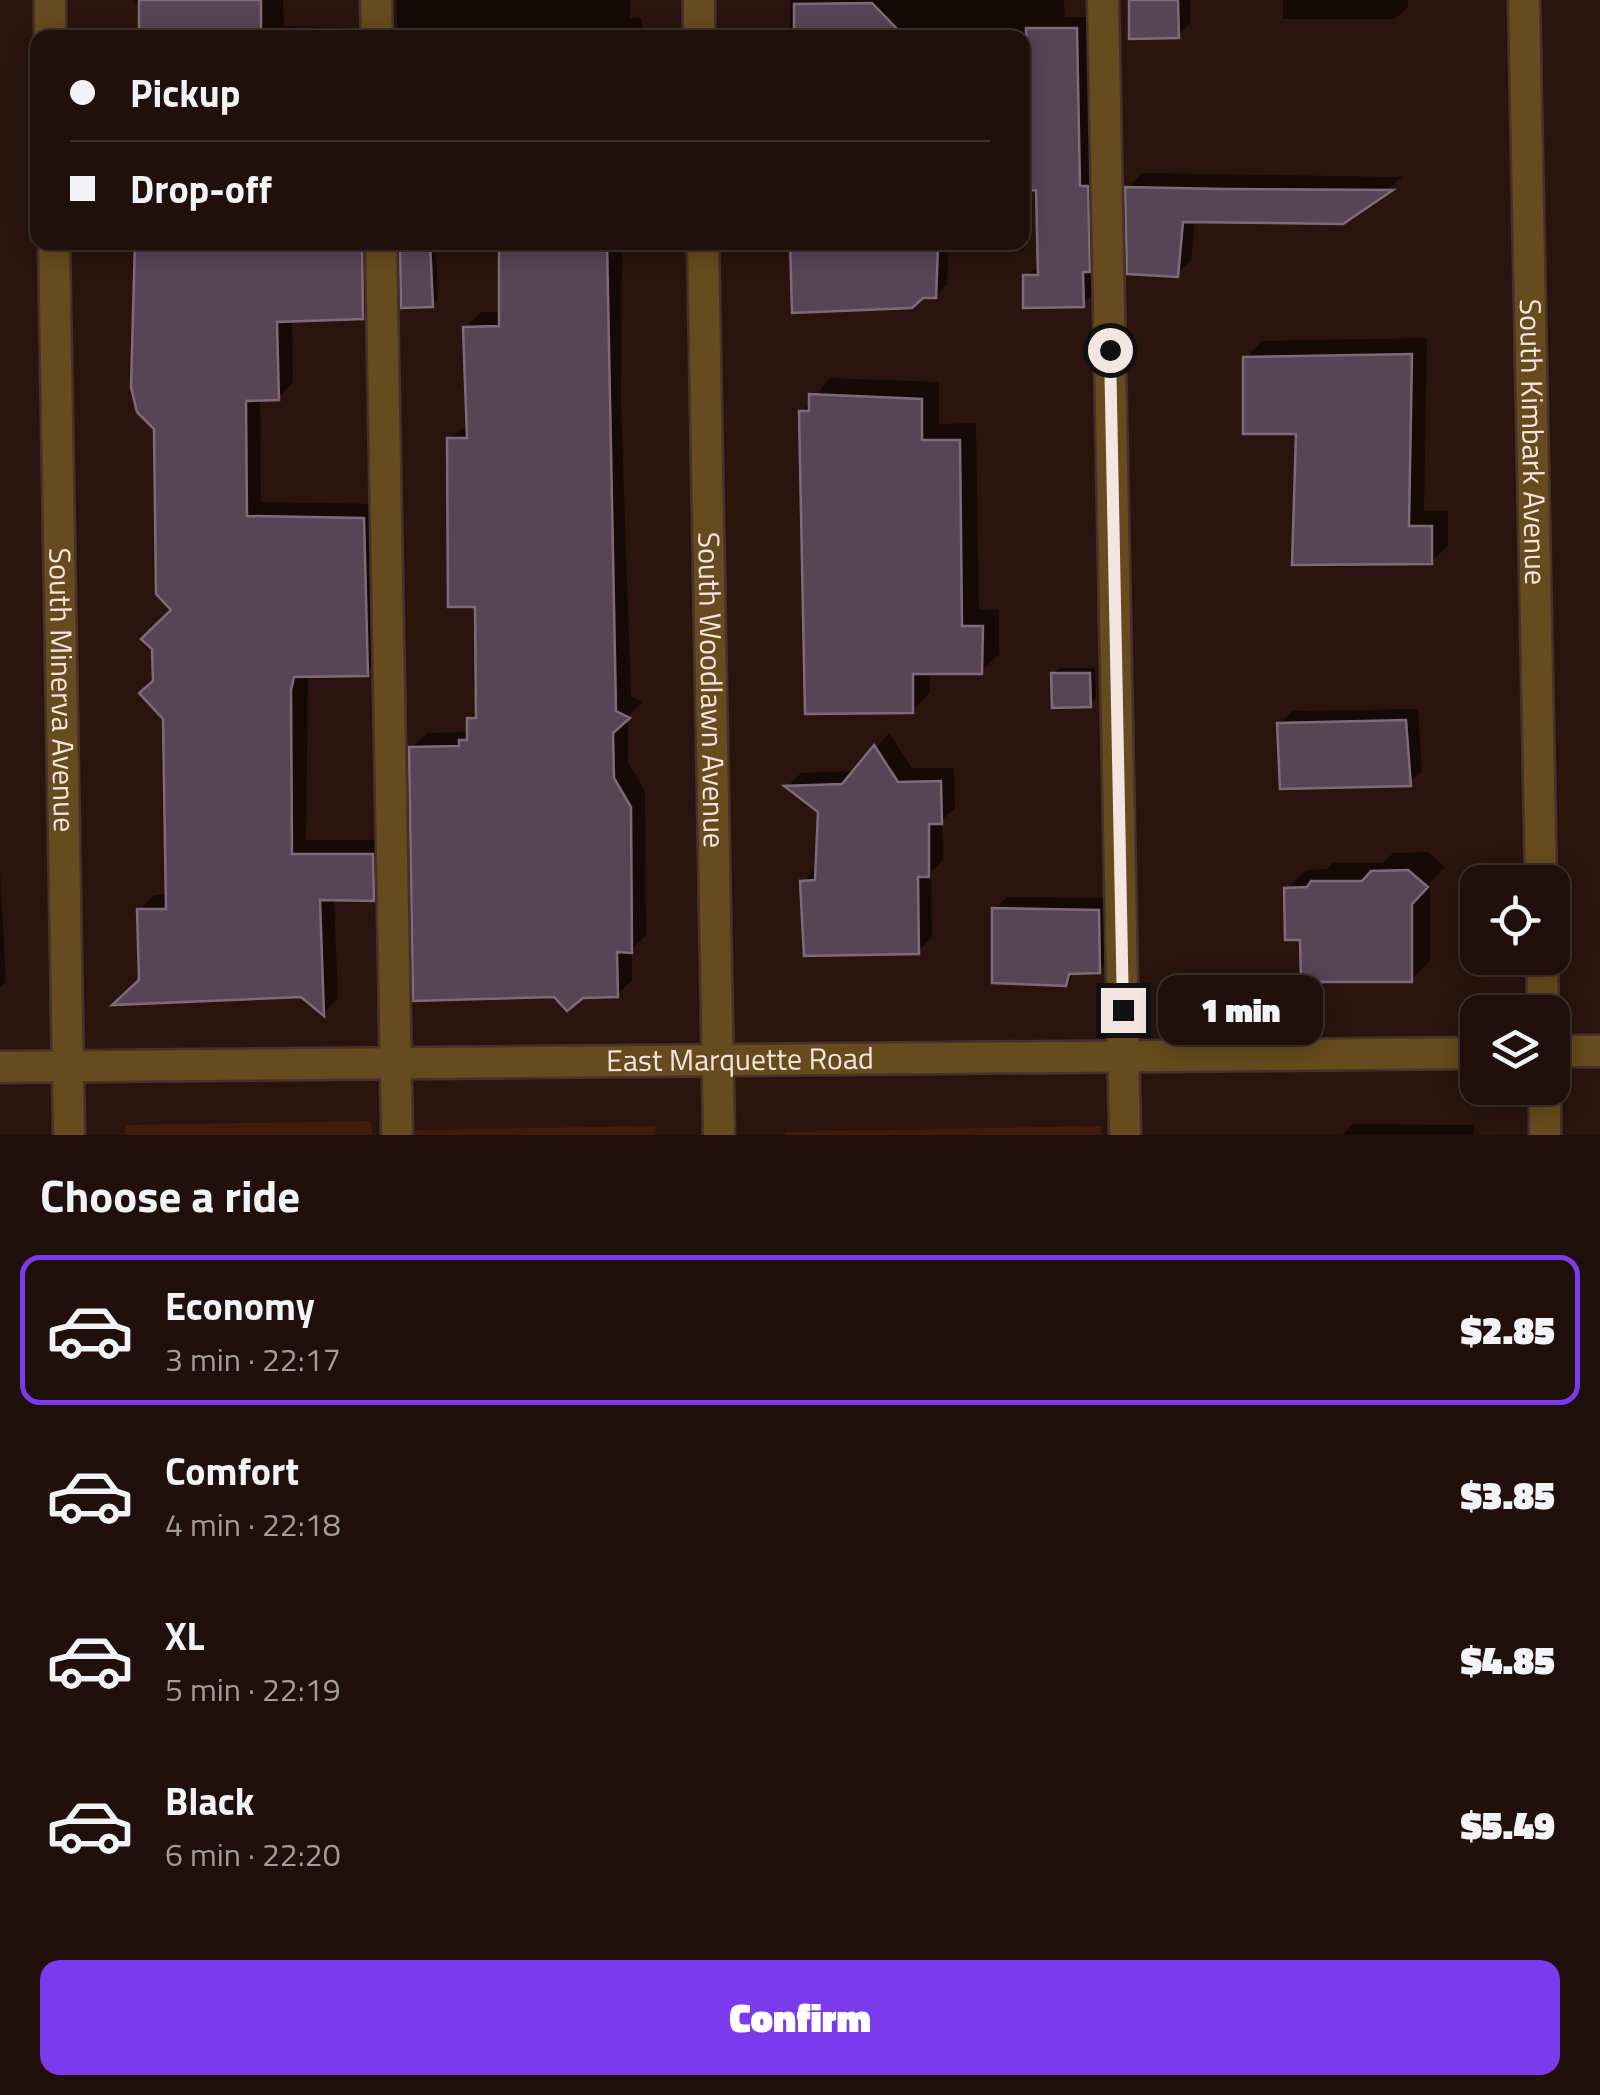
<!DOCTYPE html>
<html lang="en">
<head>
<meta charset="utf-8">
<style>
	body { margin:0; font-family:"Titillium Web",sans-serif; background:#281813; color:#f1f3f6; height:100vh; display:flex; flex-direction:column; font-size:38px; white-space:nowrap }
	* { box-sizing:border-box; margin:0 }
	p { font-size:32px; color:#a29c9c }
	.icon { flex:none; width:55px; height:55px; fill:none; stroke:currentColor; stroke-width:2; stroke-linecap:round; stroke-linejoin:round }
	.map { position:relative; height:1135px; overflow:hidden }
	.sheet { display:flex; flex-direction:column; background:#200f0a; flex:1 }
	.sheet>* { flex:none }
	.top-card { position:absolute; left:30px; top:30px; width:1000px; height:220px; border-radius:20px; box-shadow:0 5px 25px #0003,0 0 0 2px #3d2f2b; display:grid; align-content:center; height:220px; padding:0 40px; background:#200f0a }
	.buttons { position:absolute; left:1460px; top:865px; display:grid; gap:20px }
	.buttons a { display:grid; place-items:center; width:110px; height:110px; border-radius:20px; background:#200f0a; box-shadow:0 5px 25px #0003,0 0 0 2px #3d2f2b; font-size:50px }
	.end { position:absolute; width:45px; height:45px; margin:-22px; border:12px solid #f5e5e0; background:#111; box-shadow:0 0 0 5px #111 }
	.from { border-radius:50% }
	.bubble { position:absolute; height:70px; border-radius:20px; background:#200f0a; box-shadow:0 5px 25px #0003,0 0 0 2px #3d2f2b; font-size:32px; font-weight:800; line-height:70px; text-align:center }
	.top-card b { display:flex; align-items:center; gap:35px; height:95px; font-size:38px }
	.top-card b+b { border-top:2px solid #3d2f2b }
	.top-card i { width:25px; height:25px; background:#f1f3f6 }
	ul { padding:0; list-style:none }
	li { display:flex; align-items:center; gap:30px; height:150px; margin:0 20px 15px; padding:0 20px; border:5px solid transparent; border-radius:20px }
	li div { flex:1 }
	li b { display:block; font-size:38px }
	li em { font-style:normal; font-weight:800 }
	li.selected { border-color:#7c3aed }
	li>.icon { width:90px; height:90px; stroke-width:1.5 }
	h2 { padding:0 40px; font-size:45px; line-height:120px }
	.cta { display:flex; gap:20px; margin-top:auto; padding:20px 40px }
	.cta a { flex:1; height:115px; border-radius:20px; background:#7c3aed; color:#fff; font-size:40px; font-weight:800; line-height:115px; text-align:center }
	.map>svg:first-child { display:block }
	.green { fill:#431b0d }
	.shadow { fill:#0007 }
	.building { fill:#574455; stroke:#7f6a7c; stroke-width:2.5 }
	.lines { fill:none; stroke-linecap:round; stroke-linejoin:round }
	.minor-casing { stroke:#46312b; stroke-width:35 }
	.minor { stroke:#654b1d; stroke-width:30 }
	.route { stroke:#f5e5e0; stroke-width:12 }
	.labels { text-anchor:middle; stroke-width:9; stroke-linejoin:round; paint-order:stroke }
	.street-label { font-size:30px; fill:#f5e5e0; stroke:#0c0402 }
</style>
</head>
<body>
<div class="map">
<svg width="1600" height="1135" viewBox="0 0 1600 1135">
	<rect width="100%" height="100%" fill="#2a140d"/>
	<path class="green" d="M371 1121 372 1135H125V1125Z
		M655 1126 656 1135H412V1130Z
		M1101 1126V1135H785V1132Z"/>
	<path class="shadow" d="M134 0H283L284 26 375 28 382 38H148L142 10Z
		M396 0H630V18H642V38H398Z
		M790 0H1064L1065 17H1088L1091 175H1099L1095 293 1083 304 1025 276 1041 265 1038 188H1022V153L1032 143 1029 64H1022V38H790Z
		M1131 0H1190V23L1178 36Z
		M1283 0H1408V7L1395 19H1283Z
		M1142 173 1403 177 1343 222 1195 220 1191 260 1177 274 1128 188Z
		M136 242H377V301L362 316 292 319 293 382 278 398H260L261 502 378 504 382 658 366 673 308 674 306 840H388V883L373 898 334 897 338 998 324 1012 302 994 142 980 139 910 155 895H168L165 718 155 681 174 610Z
		M402 242H436L438 299 432 305Z
		M501 242H622L621 404 631 696 642 702 628 717V762L645 791 646 935 632 949V980L617 995 412 748 427 733 469 732V719L478 709V604L449 439 469 424 465 328 481 312H501Z
		M793 242H949L947 284 935 296H922Z
		M1427 338 1424 511H1448V546L1431 562 1299 431 1246 358 1262 341Z
		M830 378 939 382V424L976 423 979 609 999 610V654L981 672 930 671V693L912 711 802 412Z
		M1059 668H1095L1096 699 1090 704 1053 674Z
		M1418 709 1422 771 1409 783 1279 724 1292 711Z
		M889 733 912 768H954L955 808 942 820 943 860 931 872 932 937 918 951 803 882 818 866 820 811 788 786 801 773 856 771Z
		M1428 852 1445 867 1430 883V961L1411 980 1303 938 1287 889 1306 870 1327 869 1333 863H1383L1393 853Z
		M0 870 6 982 0 988Z
		M1007 897 1111 898 1112 958 1099 971H1078L1065 983 994 909Z
		M1353 1124 1474 1125V1135H1342Z"/>
	<path class="building" d="M139 0H261V38H139Z
		M1129 0H1178L1179 38 1129 39Z
		M872 3 904 36 794 38V4Z
		M1026 28H1077L1080 186H1088L1090 272H1083L1084 307 1023 308V275H1038L1036 190 1022 191V154H1030Z
		M1125 187 1225 189 1393 190 1343 224 1183 222 1178 277 1127 274Z
		M135 242H362L363 319 277 322 279 400 246 401 247 516 364 518 368 676 294 677 291 690 292 854H373L374 901 320 900 324 1016 301 997 112 1005 139 980 137 909H166L163 719 139 693 153 681 152 649 141 639 171 610 156 594 154 429 137 412 131 387Z
		M400 242H430L433 307 401 308Z
		M499 242H607L616 711 630 718 613 733 614 778 631 807 632 953 617 952 618 997 583 998 567 1011 554 997 413 1001 409 747 459 746V740H467V718H476L475 607H448L447 438H467L463 327 499 326Z
		M790 242H850L859 249 938 248 936 298H923L912 308 792 313Z
		M1412 354 1409 526H1432V564L1292 565 1296 434H1243V357Z
		M809 394 922 399V440H960L962 626H983L982 674H913V713L805 714 799 411H809Z
		M1051 673H1090L1091 707 1052 708Z
		M1406 720 1411 786 1280 789 1277 723Z
		M874 745 898 782 941 781 942 824H929V877H918L919 954 804 956 800 881 815 880 818 812 784 786 842 784Z
		M1408 870 1428 887 1412 904V982H1301L1300 940H1285L1284 888 1307 887 1311 881H1362L1371 871Z
		M992 908 1099 910 1100 973 1069 974 1066 986 992 983Z"/>
	<g class="lines">
		<g class="minor-casing">
			<g id="minor">
				<path d="M50 0V38"/>
				<path d="M376 0 377 38"/>
				<path d="M699 0V38"/>
				<path d="M1103 0 1125 1135"/>
				<path id="s1" d="M1524 0 1541 882"/>
				<path id="s2" d="M54 242 69 1135"/>
				<path d="M381 242 397 1135"/>
				<path id="s3" d="M703 242 719 1135"/>
				<path d="M1542 958 1543 1012"/>
				<path d="M1552 1051H1600"/>
				<path id="s4" d="M0 1067 1478 1053"/>
				<path d="M1545 1088V1135"/>
			</g>
		</g>
		<use href="#minor" class="minor"/>
	</g>
	<g class="lines">
		<path class="route" d="M1110 350 1123 1010"/>
	</g>
	<g class="labels">
		<g class="street-label">
			<text dy="10" stroke="none"><textPath href="#s1" startOffset="442">South Kimbark Avenue</textPath></text>
			<text dy="10" stroke="none"><textPath href="#s2" startOffset="448">South Minerva Avenue</textPath></text>
			<text dy="10" stroke="none"><textPath href="#s3" startOffset="448">South Woodlawn Avenue</textPath></text>
			<text dy="10" stroke="none"><textPath href="#s4" startOffset="740">East Marquette Road</textPath></text>
		</g>
	</g>
</svg>
<div class="buttons">
<a><svg class="icon" aria-label="locate" viewBox="0 0 24 24"><circle cx="12" cy="12" r="6"/><path d="M12 2v4M12 18v4M2 12h4M18 12h4"/></svg></a>
<a><svg class="icon" aria-label="layers" viewBox="0 0 24 24"><path d="M12 4l9 5-9 5-9-5zM3 14l9 5 9-5"/></svg></a>
</div>
<i class="end from" style="left:1110px;top:350px"></i>
<i class="end" style="left:1123px;top:1010px"></i>
<div class="bubble" style="left:1158px;top:975px;width:165px">1 min</div>
<div class="top-card">
<b><i class="from"></i>Pickup</b>
<b><i></i>Drop-off</b>
</div>
</div>
<section class="sheet">
<h2>Choose a ride</h2>
<ul>
<li class="selected"><svg class="icon" aria-label="car" viewBox="0 0 24 24"><path d="M5 17H2v-5l4-1 3-4h7l3 4 3 1v5h-3M9 17h6M6 11h13"/><circle cx="7" cy="17" r="2"/><circle cx="17" cy="17" r="2"/></svg><div><b>Economy</b><p>3 min · 22:17</p></div><em>$2.85</em></li>
<li><svg class="icon" aria-label="car" viewBox="0 0 24 24"><path d="M5 17H2v-5l4-1 3-4h7l3 4 3 1v5h-3M9 17h6M6 11h13"/><circle cx="7" cy="17" r="2"/><circle cx="17" cy="17" r="2"/></svg><div><b>Comfort</b><p>4 min · 22:18</p></div><em>$3.85</em></li>
<li><svg class="icon" aria-label="car" viewBox="0 0 24 24"><path d="M5 17H2v-5l4-1 3-4h7l3 4 3 1v5h-3M9 17h6M6 11h13"/><circle cx="7" cy="17" r="2"/><circle cx="17" cy="17" r="2"/></svg><div><b>XL</b><p>5 min · 22:19</p></div><em>$4.85</em></li>
<li><svg class="icon" aria-label="car" viewBox="0 0 24 24"><path d="M5 17H2v-5l4-1 3-4h7l3 4 3 1v5h-3M9 17h6M6 11h13"/><circle cx="7" cy="17" r="2"/><circle cx="17" cy="17" r="2"/></svg><div><b>Black</b><p>6 min · 22:20</p></div><em>$5.49</em></li>
</ul>
<div class="cta"><a>Confirm</a></div>
</section>
</body>
</html>
